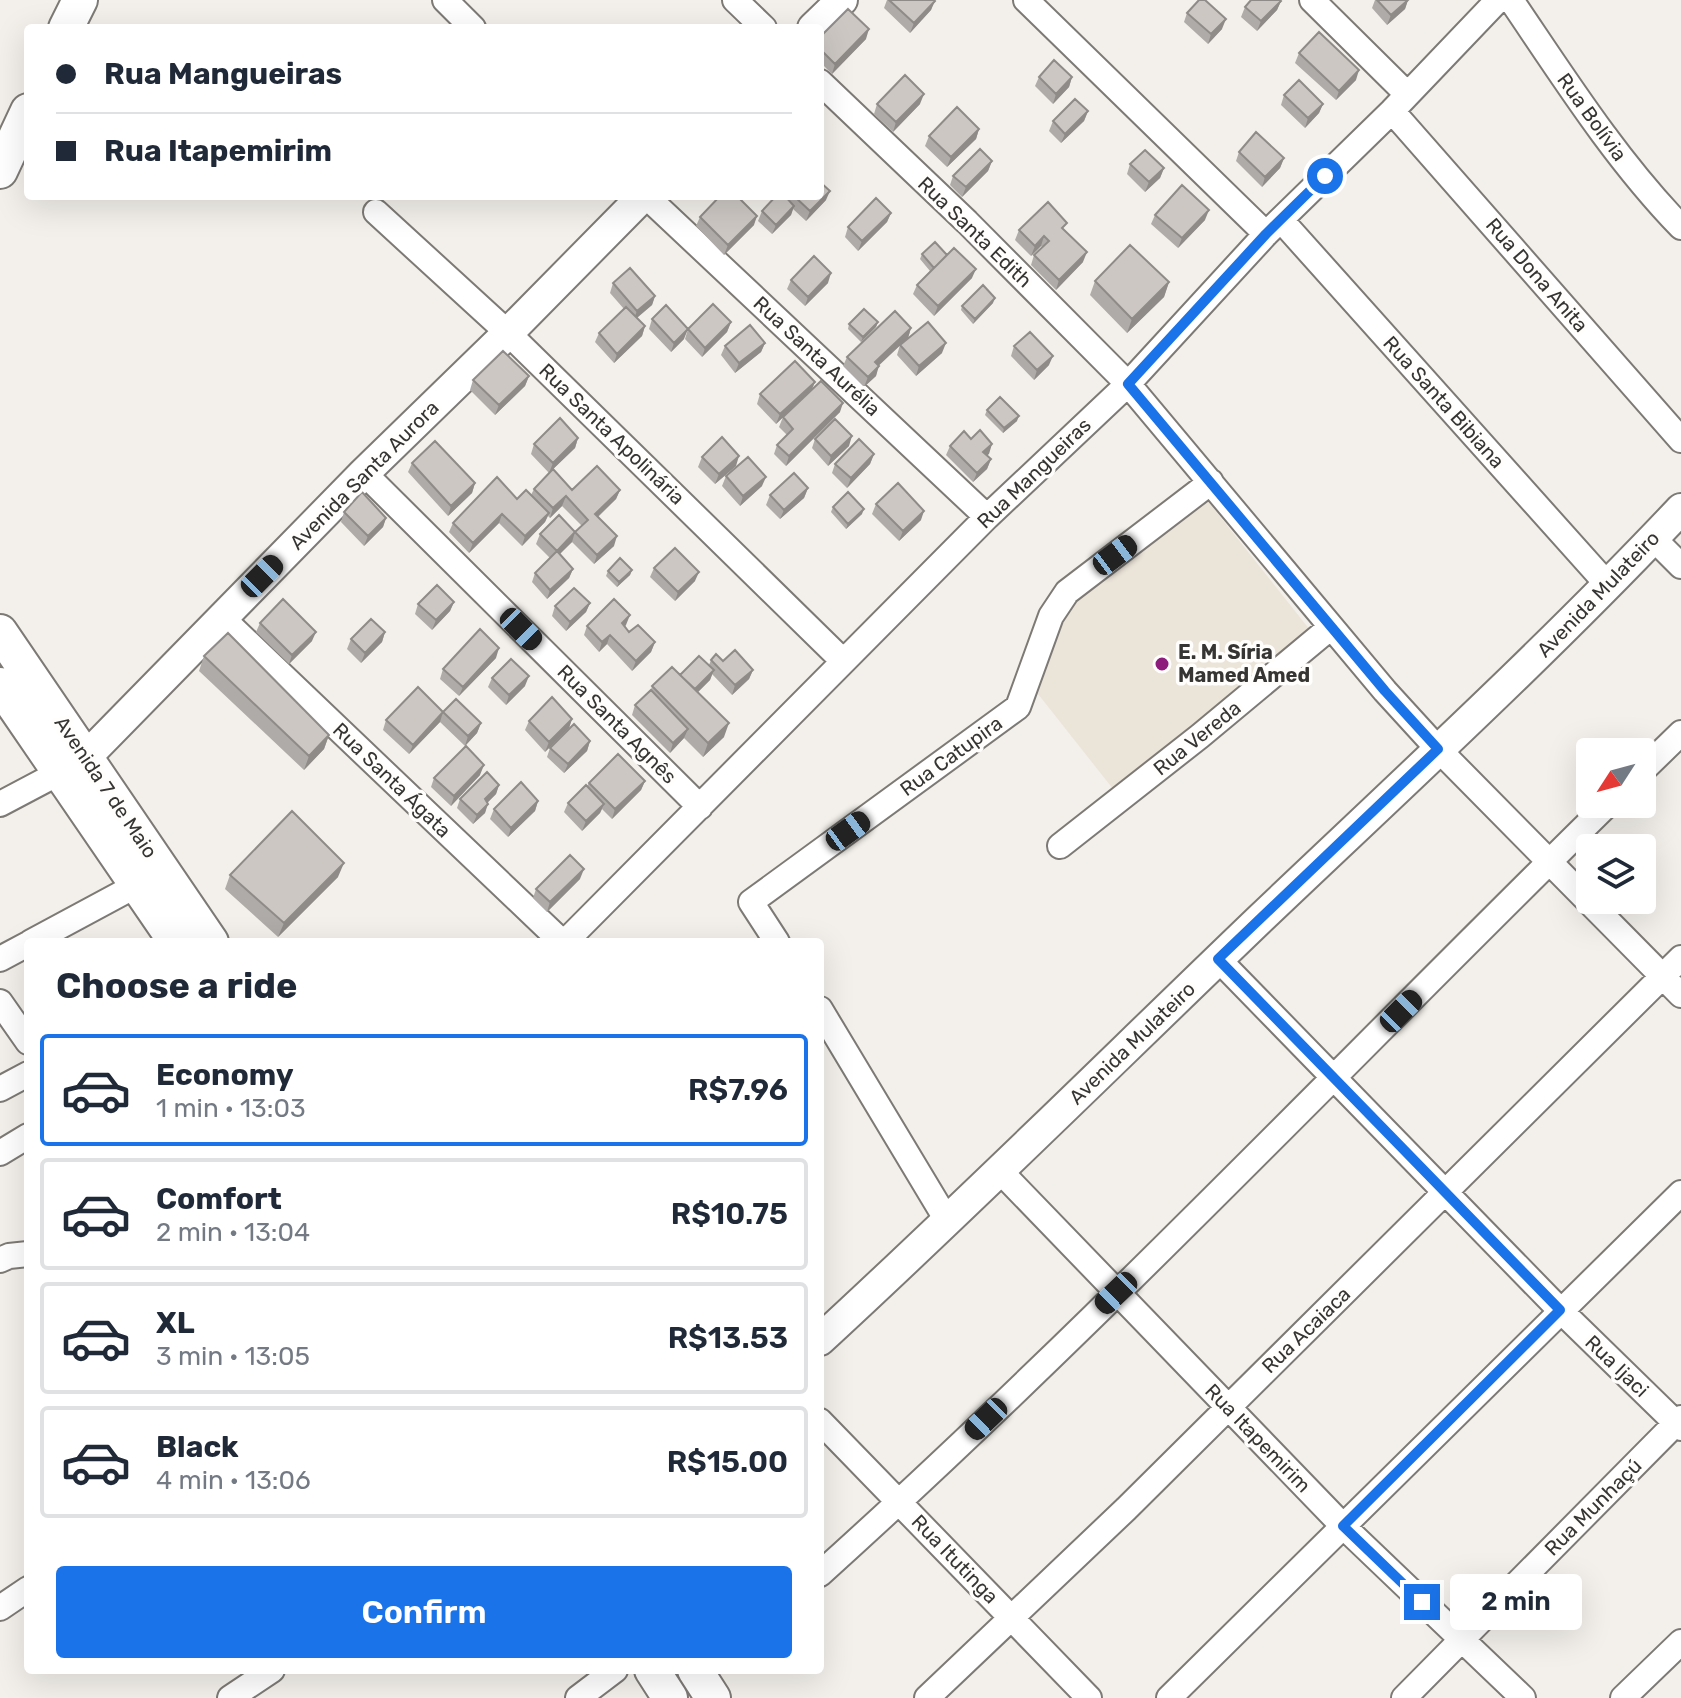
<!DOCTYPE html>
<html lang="en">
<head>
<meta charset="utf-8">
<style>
	body { margin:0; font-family:Rubik,sans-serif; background:#f6f6f7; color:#1f2937; height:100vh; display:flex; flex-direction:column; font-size:30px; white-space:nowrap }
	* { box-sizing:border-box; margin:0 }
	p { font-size:26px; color:#747a83 }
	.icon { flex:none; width:44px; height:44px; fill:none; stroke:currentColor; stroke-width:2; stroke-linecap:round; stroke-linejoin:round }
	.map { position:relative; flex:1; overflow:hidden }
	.sheet { position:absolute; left:24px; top:938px; width:800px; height:736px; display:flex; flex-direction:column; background:#fff; border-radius:8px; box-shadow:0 8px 32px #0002 }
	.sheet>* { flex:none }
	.guide { position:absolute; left:24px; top:24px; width:800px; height:176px; border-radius:8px; box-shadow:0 8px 32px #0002; display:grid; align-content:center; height:176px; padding:0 32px; background:#fff }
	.needle { width:52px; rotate:234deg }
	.fabs { position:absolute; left:1576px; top:738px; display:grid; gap:16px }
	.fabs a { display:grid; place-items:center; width:80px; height:80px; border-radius:8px; background:#fff; box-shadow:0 8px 32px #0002; font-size:40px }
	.end { position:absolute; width:36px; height:36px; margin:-18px; border:10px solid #1a73e8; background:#fff; box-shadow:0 0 0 4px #fff }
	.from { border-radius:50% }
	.bubble { position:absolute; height:56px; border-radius:8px; background:#fff; box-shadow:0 8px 32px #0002; font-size:26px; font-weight:600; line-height:56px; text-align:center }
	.car { position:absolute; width:24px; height:48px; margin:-24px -12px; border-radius:10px; box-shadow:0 0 6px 2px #0007; background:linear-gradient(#222 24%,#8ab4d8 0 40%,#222 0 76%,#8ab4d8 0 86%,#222 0) }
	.guide b { display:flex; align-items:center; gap:28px; height:76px; font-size:30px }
	.guide b+b { border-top:2px solid #e0e1e3 }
	.guide i { width:20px; height:20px; background:#1f2937 }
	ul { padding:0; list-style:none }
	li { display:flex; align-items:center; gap:24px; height:112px; margin:0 16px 12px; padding:0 16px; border:4px solid #e0e1e3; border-radius:8px }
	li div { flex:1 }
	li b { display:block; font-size:30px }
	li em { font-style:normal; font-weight:600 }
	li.current { border-color:#1a73e8 }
	li>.icon { width:72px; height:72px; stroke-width:1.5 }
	h2 { padding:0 32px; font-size:36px; line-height:96px }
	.action { display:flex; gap:16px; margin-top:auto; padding:16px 32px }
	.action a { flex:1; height:92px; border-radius:8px; background:#1a73e8; color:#fff; font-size:32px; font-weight:600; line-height:92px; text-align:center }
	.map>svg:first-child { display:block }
	.built { fill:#ebe4d9 }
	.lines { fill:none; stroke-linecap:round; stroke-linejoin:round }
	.minor-casing { stroke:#7d7a76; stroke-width:28 }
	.tertiary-casing { stroke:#7d7a76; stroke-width:34 }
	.secondary-casing { stroke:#7d7a76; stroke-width:38 }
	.minor { stroke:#fff; stroke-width:24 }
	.tertiary { stroke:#fff; stroke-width:30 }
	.secondary { stroke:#fff; stroke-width:34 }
	.wall { fill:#afaba8 }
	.shaded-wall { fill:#8f8b88 }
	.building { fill:#ccc7c3; stroke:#8f8b88; stroke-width:2 }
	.route { stroke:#1a73e8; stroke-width:10 }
	.poi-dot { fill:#8e1c7d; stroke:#fffefc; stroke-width:3 }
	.labels { text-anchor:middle; stroke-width:7; stroke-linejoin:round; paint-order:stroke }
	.street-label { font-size:20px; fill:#363533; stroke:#fffefc }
	.poi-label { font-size:20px; font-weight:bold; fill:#363533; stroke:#fffefc; text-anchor:start }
</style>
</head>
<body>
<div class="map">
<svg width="1681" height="1698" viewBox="0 0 1681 1698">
	<rect width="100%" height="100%" fill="#f3f0eb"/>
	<path class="built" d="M1203 495 1314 635 1117 794 1038 694 1069 598Z"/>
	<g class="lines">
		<g class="minor-casing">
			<path id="minor" d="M445 0 473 28
				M735 0 764 28
				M1026 0 1266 234
				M1312 0 1407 94
				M1511 0C1564 78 1615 159 1681 227
				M820 82 967 222 1128 384 1385 691 1438 749 1681 995
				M1392 111 1681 440
				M646 196 987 517
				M376 212 508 333 843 661
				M1281 220 1607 584
				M364 473 700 807
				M1653 538 1681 566
				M221 617 562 942
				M1642 771 1681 733
				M0 804 72 766
				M1060 846 1200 736 1331 627
				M31 942 137 885
				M565 942 987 517 1128 384 1266 234 1392 111 1498 0
				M777 942 751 902 1018 707 1051 616 1067 592 1211 482
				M0 959 28 944
				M1218 959 1560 1310 1681 1428
				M0 1002 28 1042
				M820 1009 948 1222
				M0 1089 28 1074
				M0 1153 28 1136
				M1000 1171 1343 1526 1523 1698
				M0 1260 9 1256 28 1254
				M820 1421 1089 1698
				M820 1574C1093 1328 1346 1061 1608 804
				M0 1608 28 1589
				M230 1698 272 1670
				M578 1698 615 1670
				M927 1698 1126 1509 1681 958
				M1169 1698 1681 1193
				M1404 1698 1681 1418
				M1623 1698 1681 1642"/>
		</g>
		<g class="tertiary-casing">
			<path id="tertiary" d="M813 28 842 0
				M86 757 364 473 508 333 643 196
				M820 1340C970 1202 1114 1059 1261 918 1403 783 1547 651 1681 509"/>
		</g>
		<g class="secondary-casing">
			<path id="secondary" d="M66 28 80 0
				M0 171 28 111
				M0 632 211 942
				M0 685 176 942
				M652 1670 670 1698
				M695 1670 713 1698"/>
		</g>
		<use href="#minor" class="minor"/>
		<use href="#tertiary" class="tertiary"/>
		<use href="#secondary" class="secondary"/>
	</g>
	<path class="wall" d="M887 0H934L931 10 910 33 884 8Z
		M1375 0H1408L1405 9 1387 25 1372 8Z
		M1281 1 1277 10 1257 31 1241 17 1245 7Z
		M1187 13 1222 29 1208 44 1184 22Z
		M820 37 866 39 832 74 820 62Z
		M1299 53 1356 80 1336 100 1295 63Z
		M1039 77H1072L1069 87 1053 104 1035 86Z
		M1284 95 1323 104 1319 113 1305 128 1281 105Z
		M877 104H920L893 132 874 114Z
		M1088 111 1084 121 1061 143 1049 131 1053 121Z
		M979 129 976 139 947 167 925 146 929 136Z
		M1239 152 1284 158 1280 168 1262 187 1236 161Z
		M992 161 988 171 962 197 950 185 953 176Z
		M1130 164 1164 168 1160 178 1145 192 1127 174Z
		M776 196H820L826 200 806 221 793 209 791 215 772 234 758 221 762 211Z
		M891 213 887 222 858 251 845 237 848 227Z
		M1155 215 1205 220 1178 248 1151 224Z
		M700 217 754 225 724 255 696 226Z
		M1019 230H1065L1083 262 1056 290 1031 265 1034 255 1042 247 1041 246 1031 256 1015 240Z
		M922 254 947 255 972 278 934 316 913 294 917 285 930 271 920 259Z
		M791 280 828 283 805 306 787 289Z
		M1095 281 1169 282 1164 297 1127 333 1090 295Z
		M613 283 655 296 652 305 637 318 645 326 642 336 614 363 595 342 599 333 624 309 610 293Z
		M993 303 973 324 961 310 962 306Z
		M652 319 684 339 671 352 649 329Z
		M731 322 727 332 702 357 685 339 688 329Z
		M878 322 876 327 861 342 848 329 849 324Z
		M911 328 908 338 878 365 876 376 864 387 843 366 847 357Z
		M765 343 761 352 735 373 721 355 725 346Z
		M900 345 942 353 916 376 897 355Z
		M1014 346 1049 365 1034 380 1011 356Z
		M529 376 525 386 495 415 470 390 473 380Z
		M815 382 812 389 840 412 786 466 774 454 777 445 787 435 779 427 783 417 776 424 757 404 760 394Z
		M987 410 1017 421 1003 433 985 415Z
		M578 438 575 448 549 473 531 454 534 444Z
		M815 439 849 446 828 466 812 448Z
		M971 439 992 444 987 455 991 459 987 469 973 482 946 455 950 446Z
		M874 454 870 464 847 488 832 473 835 464Z
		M702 457 736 466 715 484 698 467Z
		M412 463 475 483 472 493 448 516 408 472Z
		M726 476 762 486 740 506 722 486Z
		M808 488 804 498 780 519 766 505 770 495Z
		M534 489 620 490 616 499 598 517 614 546 594 564 572 542 559 554 573 569 569 578 547 599 532 582 535 573 550 558 536 544 540 534 575 532 582 526 562 506 550 518 548 516 545 522 522 546 499 523 469 553 449 532 453 523 531 495Z
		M876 504 921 520 899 541 872 514Z
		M833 507 862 514 846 529 831 512Z
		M344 512 386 518 383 527 364 546 341 522Z
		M654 568 695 581 675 601 650 577Z
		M632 570 630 575 617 587 606 576 608 571Z
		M454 602 450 611 432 630 415 614 418 604Z
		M590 603 586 612 566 631 552 616 555 606Z
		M260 623 312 641 289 664 256 632Z
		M626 625 625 626 629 632 655 642 651 652 632 671 607 644 599 652 584 635 587 626Z
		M385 632 382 642 361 663 347 649 351 639Z
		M204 656 329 735 324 749 304 770 199 671Z
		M496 658 459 696 440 679 443 669Z
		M711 660 723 661 753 670 749 679 732 695 712 674 710 680 698 692 724 737 703 757 684 738 670 753 632 715 635 705 651 690 652 686 709 665Z
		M492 678 525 686 506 705 488 687Z
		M443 712 481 723 477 733 465 746 440 722 409 754 383 730 386 720Z
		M572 719 569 728 545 752 525 730 529 721Z
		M590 741 587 751 564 773 547 757 550 748Z
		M480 775 451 806 431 787 434 778Z
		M645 781 641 790 612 819 602 809 600 813 582 831 564 812 568 803 587 786 589 783Z
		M499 785 496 794 487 803 485 813 473 824 457 808 460 799Z
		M538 801 535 811 508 837 490 819 494 809Z
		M230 875 338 877 278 937 225 889Z
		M580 879 547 912 533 898 536 889Z"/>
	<path class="shaded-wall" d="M1408 0 1405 9 1387 25 1391 15Z
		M935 1 931 10 910 33 914 23Z
		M1281 1 1277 10 1257 31 1261 21Z
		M1226 19 1222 29 1208 44 1211 34Z
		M869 29 866 39 832 74 835 64Z
		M1359 70 1356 80 1336 100 1339 91Z
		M1072 77 1069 87 1053 104 1056 94Z
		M924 94 920 104 893 132 896 122Z
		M1323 104 1319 113 1305 128 1308 118Z
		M1088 111 1084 121 1061 143 1065 134Z
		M979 129 976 139 947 167 951 157Z
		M1284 158 1280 168 1262 187 1265 177Z
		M992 161 988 171 962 197 966 187Z
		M1164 168 1160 178 1145 192 1149 182Z
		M830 191 826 200 806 221 810 211Z
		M794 206 791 215 772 234 776 225Z
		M1209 210 1205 220 1178 248 1182 238Z
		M891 213 887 222 858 251 862 241Z
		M757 216 754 225 724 255 728 245Z
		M1044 236 1041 246 1031 256 1035 246Z
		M1087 252 1083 262 1056 290 1059 280Z
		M976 269 972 278 934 316 938 306Z
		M831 273 828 283 805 306 808 297Z
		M1169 282 1164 297 1127 333 1132 319Z
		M655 296 652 305 633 321 637 311Z
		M995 298 993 303 973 324 975 319Z
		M731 322 727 332 702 357 705 348Z
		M878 322 876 327 861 342 863 337Z
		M645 326 642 336 614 363 617 354Z
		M911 328 908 338 872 372 875 362Z
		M688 329 684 339 671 352 674 343Z
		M765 343 761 352 735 373 739 363Z
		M946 343 942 353 916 376 919 366Z
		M1053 356 1049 365 1034 380 1037 370Z
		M879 366 876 376 864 387 868 377Z
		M529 376 525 386 495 415 499 405Z
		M815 382 811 391 776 424 780 414Z
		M843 403 840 412 786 466 789 456Z
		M1019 416 1017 421 1003 433 1004 428Z
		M852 436 849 446 828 466 831 456Z
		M578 438 575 448 549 473 553 463Z
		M992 444 989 454 980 461 983 452Z
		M874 454 870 464 847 488 851 478Z
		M739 456 736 466 715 484 719 474Z
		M991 459 987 469 973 482 977 473Z
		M766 477 762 486 740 506 743 496Z
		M475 483 472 493 448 516 451 506Z
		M808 488 804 498 780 519 784 510Z
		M620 490 616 499 591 523 595 514Z
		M566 496 562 506 550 518 553 508Z
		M864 509 862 514 846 529 848 524Z
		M924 511 921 520 899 541 903 531Z
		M549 513 545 522 522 546 525 536Z
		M502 514 499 523 469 553 473 543Z
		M386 518 383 527 364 546 368 536Z
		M575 532 572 542 553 561 557 551Z
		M617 536 614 546 594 564 597 555Z
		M573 569 569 578 547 599 550 590Z
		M632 570 630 575 617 587 619 582Z
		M699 572 695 581 675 601 678 592Z
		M454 602 450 611 432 630 436 620Z
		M590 603 586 612 566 631 570 622Z
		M630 615 626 625 618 633 622 623Z
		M316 632 312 641 289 664 292 655Z
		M385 632 382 642 361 663 365 653Z
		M610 635 607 644 599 652 602 642Z
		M655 642 651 652 632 671 636 661Z
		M499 648 496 658 459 696 463 687Z
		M714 670 710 680 688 702 692 692Z
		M753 670 749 679 732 695 735 685Z
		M529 676 525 686 506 705 509 695Z
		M443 712 440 722 409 754 413 745Z
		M572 719 569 728 545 752 549 742Z
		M481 723 477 733 465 746 468 736Z
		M729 723 724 737 703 757 708 743Z
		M688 729 684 738 670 753 673 743Z
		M329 735 324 749 304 770 309 756Z
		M590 741 587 751 564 773 568 764Z
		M484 765 480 775 451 806 454 796Z
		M645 781 641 790 612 819 615 809Z
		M499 785 496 794 481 809 485 799Z
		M538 801 535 811 508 837 511 828Z
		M488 804 485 813 473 824 477 815Z
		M604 804 600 813 582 831 586 821Z
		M344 863 338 877 278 937 284 923Z
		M584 869 580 879 547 912 550 902Z"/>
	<path class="building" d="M889 0H934L935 1 914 23Z
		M1199 0H1205L1226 19 1211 34 1187 13Z
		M1251 0H1280L1281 1 1261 21 1245 7Z
		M1377 0H1408L1391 15Z
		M848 9 869 29 835 64 820 49V37Z
		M1319 32 1359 70 1339 91 1299 53Z
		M1054 60 1072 77 1056 94 1039 77Z
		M905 75 924 94 896 122 877 104Z
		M1299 80 1323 104 1308 118 1284 95Z
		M1075 99 1088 111 1065 134 1053 121Z
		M957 107 979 129 951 157 929 136Z
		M1256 132 1284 158 1265 177 1239 152Z
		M980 149 992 161 966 187 953 176Z
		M1145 150 1164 168 1149 182 1130 164Z
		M820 182 830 191 810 211 794 196H820Z
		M1182 185 1209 210 1182 238 1155 215Z
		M720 196H737L757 216 728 245 700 217Z
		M776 196H785L794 206 776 225 762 211Z
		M876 198 891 213 862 241 848 227Z
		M1048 202 1067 223 1062 228 1087 252 1059 280 1034 255 1049 241 1044 236 1035 246 1019 230Z
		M935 242 947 255 934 268 922 254Z
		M1130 245 1169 282 1132 319 1095 281Z
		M954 248 976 269 938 306 917 285Z
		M814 256 831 273 808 297 791 280Z
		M630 268 655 296 637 311 613 283Z
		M983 285 995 298 975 319 962 306Z
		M713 304 731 322 705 348 688 329Z
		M666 305 688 329 674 343 652 319Z
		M626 307 645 326 617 354 599 333Z
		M864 309 878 322 863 337 849 324Z
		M895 311 911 328 875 362 879 366 868 377 847 357Z
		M928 322 946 343 919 366 900 345Z
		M750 325 765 343 739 363 725 346Z
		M1030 332 1053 356 1037 370 1014 346Z
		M503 351 529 376 499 405 473 380Z
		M795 361 815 382 780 414 760 394Z
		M821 381 843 403 789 456 777 445 793 429 783 417Z
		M1000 397 1019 416 1004 428 987 410Z
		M560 418 578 438 553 463 534 444Z
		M835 419 852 436 831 456 815 439Z
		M980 430 992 444 983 452 991 459 977 473 950 446 964 431 971 439Z
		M722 437 739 456 719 474 702 457Z
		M859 439 874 454 851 478 835 464Z
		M435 441 475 483 451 506 412 463Z
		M748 457 766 477 743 496 726 476Z
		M597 466 620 490 595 514 617 536 597 555 575 532 588 520 566 496 553 508 534 489 553 469 572 490Z
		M794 473 808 488 784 510 770 495Z
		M497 477 517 499 526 490 549 513 525 536 502 514 473 543 453 523Z
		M898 483 924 511 903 531 876 504Z
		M362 492 386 518 368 536 344 512Z
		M848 492 864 509 848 524 833 507Z
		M559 515 575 532 557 551 540 534Z
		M675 548 699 572 678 592 654 568Z
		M557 551 573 569 550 590 535 573Z
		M620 558 632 570 619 582 608 571Z
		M437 585 454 602 436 620 418 604Z
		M574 588 590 603 570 622 555 606Z
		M283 599 316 632 292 655 260 623Z
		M614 599 630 615 622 623 629 632 638 625 655 642 636 661 610 635 602 642 587 626Z
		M371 619 385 632 365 653 351 639Z
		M480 629 499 648 463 687 443 669Z
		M228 633 329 735 309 756 204 656Z
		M735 650 753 670 735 685 711 660 716 654 723 661Z
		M699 656 714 670 695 689 680 675Z
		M511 659 529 676 509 695 492 678Z
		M672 667 729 723 708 743 652 686Z
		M418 687 443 712 456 699 481 723 468 736 443 712 413 745 386 720Z
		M651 690 688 729 673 743 635 705Z
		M552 697 572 719 549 742 529 721Z
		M574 724 590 741 568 764 550 748Z
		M466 746 484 765 454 796 434 778Z
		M618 754 645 781 615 809 589 783Z
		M487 772 499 785 485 799 488 804 477 815 460 799Z
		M521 782 538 801 511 828 494 809Z
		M586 785 604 804 586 821 568 803Z
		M292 811 344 863 284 923 230 875Z
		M570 855 584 869 550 902 536 889Z"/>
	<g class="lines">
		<path class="route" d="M1325 176 1266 234 1128 384 1385 691 1438 749 1218 959 1560 1310 1343 1526 1422 1602"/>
	</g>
	<circle class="poi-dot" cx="1162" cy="664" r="8"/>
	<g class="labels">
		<g class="street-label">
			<text transform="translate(1592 117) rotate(54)" y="7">Rua Bolívia</text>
			<text transform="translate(975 232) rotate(44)" y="7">Rua Santa Edith</text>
			<text transform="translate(1537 275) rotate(49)" y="7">Rua Dona Anita</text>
			<text transform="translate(817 356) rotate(43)" y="7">Rua Santa Aurélia</text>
			<text transform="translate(1444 402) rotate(48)" y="7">Rua Santa Bibiana</text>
			<text transform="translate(612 434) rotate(44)" y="7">Rua Santa Apolinária</text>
			<text transform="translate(1034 473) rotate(-44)" y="7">Rua Mangueiras</text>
			<text transform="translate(364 475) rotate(-45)" y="7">Avenida Santa Aurora</text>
			<text transform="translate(1598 594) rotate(-46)" y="7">Avenida Mulateiro</text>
			<text transform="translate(617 724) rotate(45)" y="7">Rua Santa Agnês</text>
			<text transform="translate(1197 738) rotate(-39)" y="7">Rua Vereda</text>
			<text transform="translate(951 756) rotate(-36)" y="7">Rua Catupira</text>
			<text transform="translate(392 780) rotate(44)" y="7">Rua Santa Ágata</text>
			<text transform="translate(106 787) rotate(56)" y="7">Avenida 7 de Maio</text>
			<text transform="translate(1132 1043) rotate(-44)" y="7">Avenida Mulateiro</text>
			<text transform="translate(1306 1330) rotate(-44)" y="7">Rua Acaiaca</text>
			<text transform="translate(1617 1366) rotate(44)" y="7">Rua Ijaci</text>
			<text transform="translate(1258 1438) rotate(46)" y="7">Rua Itapemirim</text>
			<text transform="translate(1593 1507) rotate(-45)" y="7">Rua Munhaçú</text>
			<text transform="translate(955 1559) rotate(46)" y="7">Rua Itutinga</text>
		</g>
		<g class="poi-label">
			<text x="1178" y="659">E. M. Síria<tspan x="1178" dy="23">Mamed Amed</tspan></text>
		</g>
	</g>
</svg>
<div class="fabs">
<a><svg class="needle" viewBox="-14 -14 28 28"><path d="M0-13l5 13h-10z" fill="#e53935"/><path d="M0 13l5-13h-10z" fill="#747a83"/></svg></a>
<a><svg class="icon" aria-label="layers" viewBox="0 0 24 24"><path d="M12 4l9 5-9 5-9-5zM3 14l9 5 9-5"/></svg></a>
</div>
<i class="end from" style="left:1325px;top:176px"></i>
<i class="end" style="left:1422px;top:1602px"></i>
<div class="bubble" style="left:1450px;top:1574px;width:132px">2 min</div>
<i class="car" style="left:1115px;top:555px;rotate:53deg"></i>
<i class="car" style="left:262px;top:576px;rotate:45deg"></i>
<i class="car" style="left:521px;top:629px;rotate:135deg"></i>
<i class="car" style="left:848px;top:831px;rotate:54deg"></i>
<i class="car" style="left:1401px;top:1011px;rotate:45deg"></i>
<i class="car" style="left:1116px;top:1293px;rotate:226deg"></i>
<i class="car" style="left:986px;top:1419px;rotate:226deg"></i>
<div class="guide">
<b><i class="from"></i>Rua Mangueiras</b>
<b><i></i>Rua Itapemirim</b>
</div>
<section class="sheet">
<h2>Choose a ride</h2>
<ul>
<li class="current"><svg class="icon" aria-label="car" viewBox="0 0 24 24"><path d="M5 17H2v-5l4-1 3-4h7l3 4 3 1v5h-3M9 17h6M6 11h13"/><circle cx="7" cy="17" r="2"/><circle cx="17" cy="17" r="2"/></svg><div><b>Economy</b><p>1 min · 13:03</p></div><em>R$7.96</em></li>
<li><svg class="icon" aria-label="car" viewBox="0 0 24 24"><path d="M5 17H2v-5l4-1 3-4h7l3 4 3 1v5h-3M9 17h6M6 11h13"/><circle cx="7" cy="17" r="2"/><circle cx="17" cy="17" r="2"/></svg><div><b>Comfort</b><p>2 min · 13:04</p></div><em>R$10.75</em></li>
<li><svg class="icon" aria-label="car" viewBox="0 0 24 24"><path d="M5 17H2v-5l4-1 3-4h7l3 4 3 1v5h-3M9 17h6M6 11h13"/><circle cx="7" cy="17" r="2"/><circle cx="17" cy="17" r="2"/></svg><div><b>XL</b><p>3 min · 13:05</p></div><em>R$13.53</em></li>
<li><svg class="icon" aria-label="car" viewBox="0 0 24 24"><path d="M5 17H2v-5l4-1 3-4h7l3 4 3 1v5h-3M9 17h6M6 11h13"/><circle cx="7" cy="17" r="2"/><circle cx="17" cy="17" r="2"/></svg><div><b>Black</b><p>4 min · 13:06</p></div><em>R$15.00</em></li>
</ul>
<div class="action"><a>Confirm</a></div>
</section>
</div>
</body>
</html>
